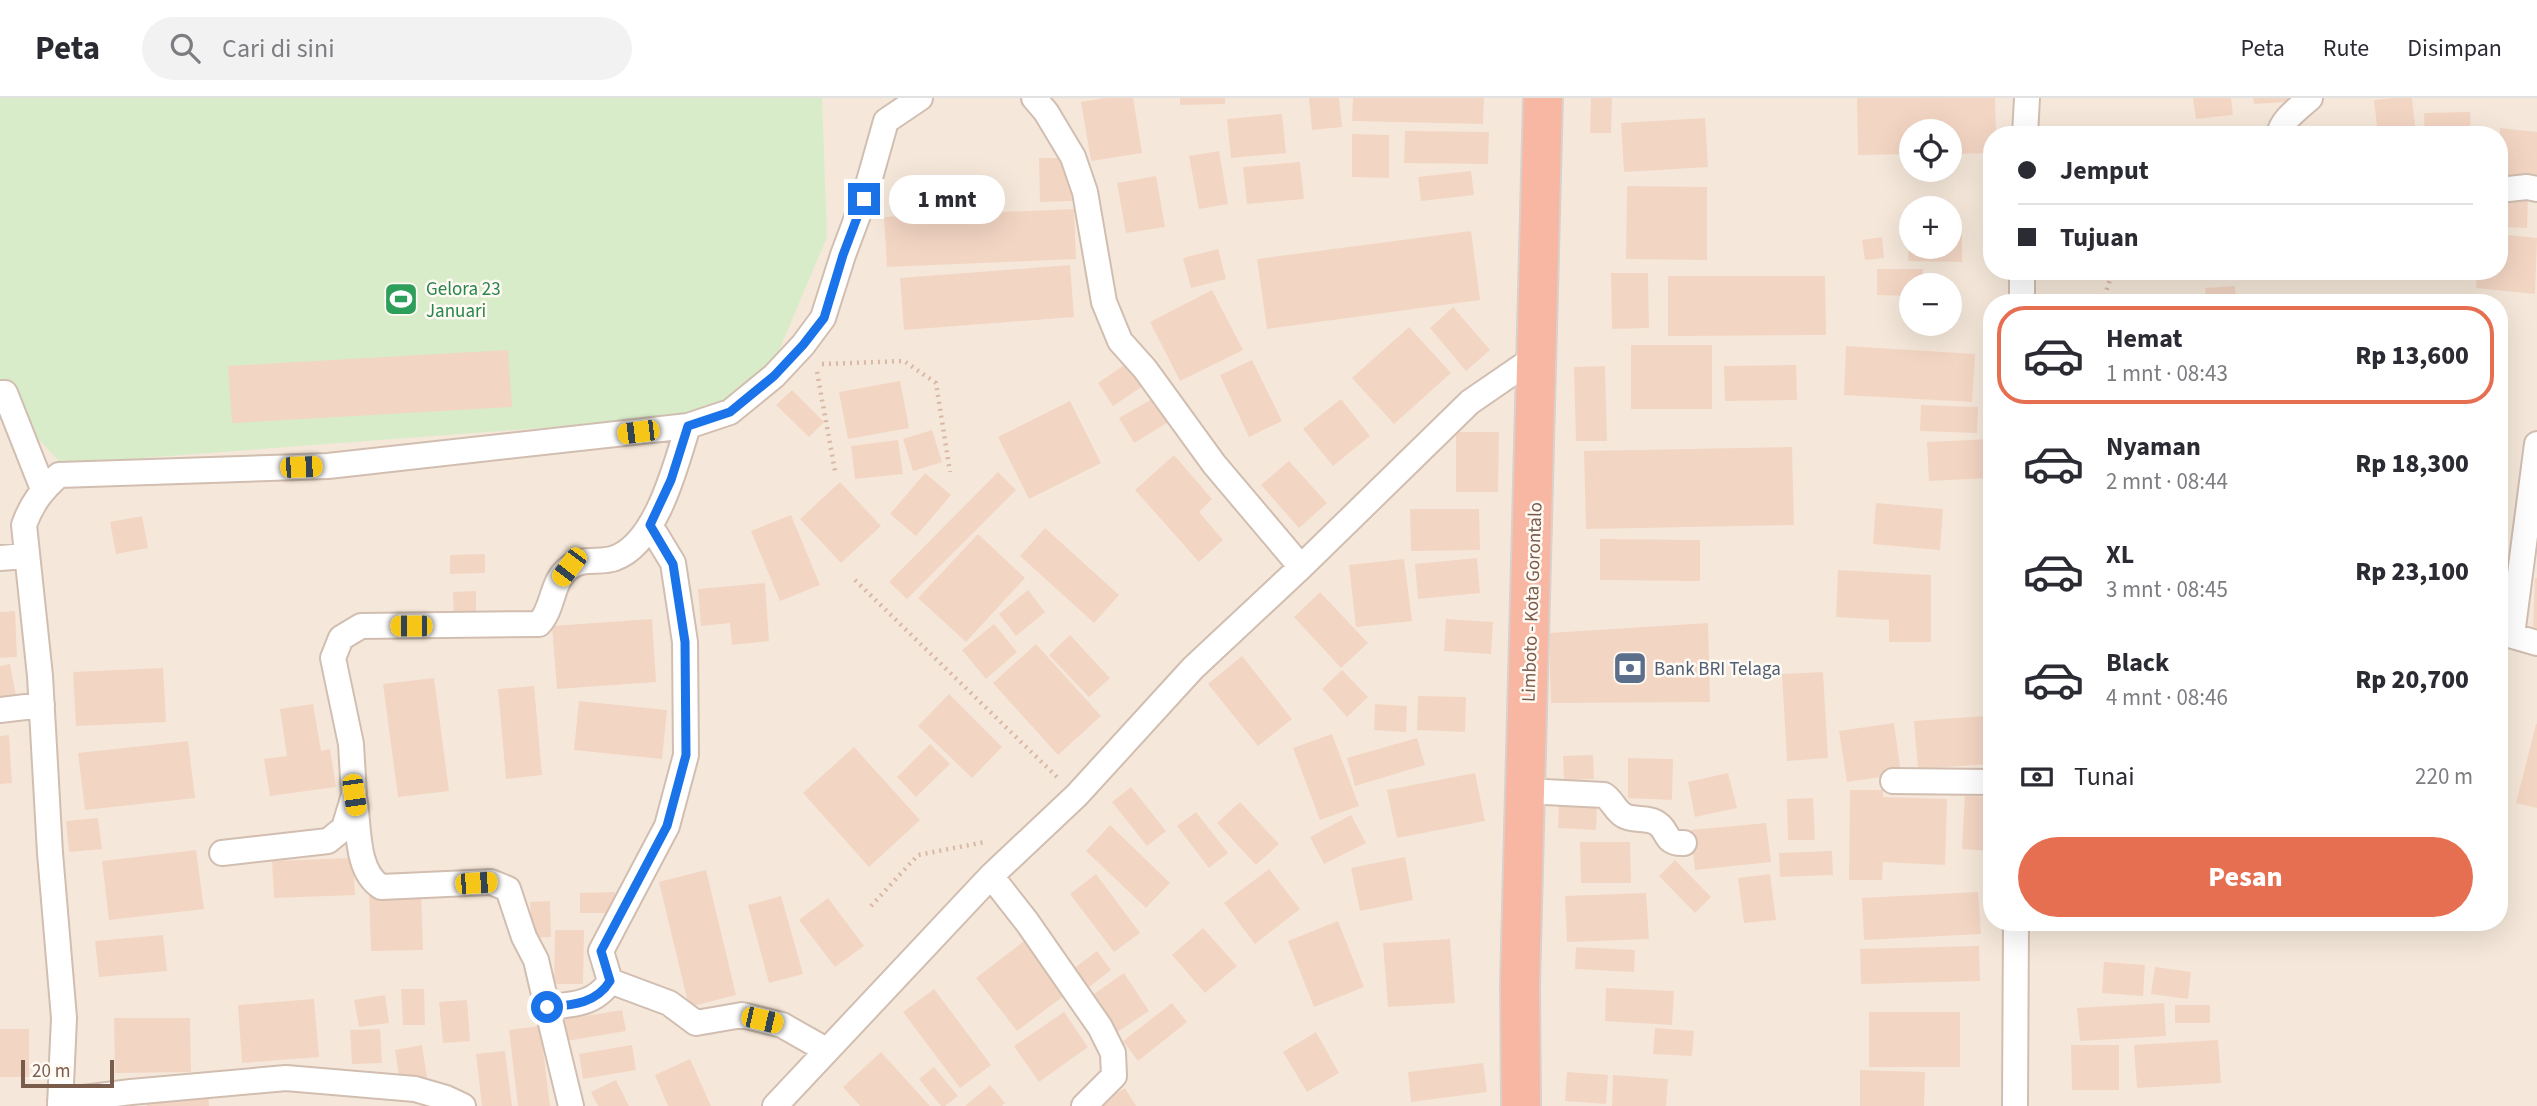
<!DOCTYPE html>
<html lang="id">
<head>
<meta charset="utf-8">
<style>
	body { margin:0; font-family:"Source Sans 3",sans-serif; background:#f2f2f3; color:#2b2b33; height:100vh; display:flex; flex-direction:column; font-size:26px; white-space:nowrap }
	* { box-sizing:border-box; margin:0 }
	p { font-size:23px; color:#7c7c81 }
	.icon { flex:none; width:38px; height:38px; fill:none; stroke:currentColor; stroke-width:2; stroke-linecap:round; stroke-linejoin:round }
	.map { position:relative; flex:1; overflow:hidden }
	.sheet { position:absolute; left:1983px; top:196px; width:525px; height:637px; display:flex; flex-direction:column; background:#fff; border-radius:28px; box-shadow:0 7px 28px #0002 }
	.sheet>* { flex:none }
	.banner { position:absolute; left:1983px; top:28px; width:525px; height:154px; border-radius:28px; box-shadow:0 7px 28px #0002; display:grid; align-content:center; height:154px; padding:0 35px; background:#fff }
	.fabs { position:absolute; left:1899px; top:21px; display:grid; gap:14px }
	.fabs a { display:grid; place-items:center; width:63px; height:63px; border-radius:50%; background:#fff; box-shadow:0 7px 28px #0002; font-size:35px }
	.scale { position:absolute; left:21px; bottom:18px; width:93px; box-sizing:border-box; padding-left:7px; border:4px solid #7a5c4d; border-top:0; font-size:19px; line-height:24px; white-space:nowrap; color:#7a5c4d; -webkit-text-stroke:5px #fffaf3; paint-order:stroke }
	.end { position:absolute; width:32px; height:32px; margin:-16px; border:9px solid #1a73e8; background:#fff; box-shadow:0 0 0 4px #fff }
	.from { border-radius:50% }
	.bubble { position:absolute; height:49px; border-radius:24px; background:#fff; box-shadow:0 7px 28px #0002; font-size:23px; font-weight:800; line-height:49px; text-align:center }
	.car { position:absolute; width:21px; height:42px; margin:-21px -10px; border-radius:9px; box-shadow:0 0 5px 2px #0007; background:linear-gradient(#f5c518 24%,#345 0 40%,#f5c518 0 76%,#345 0 86%,#f5c518 0) }
	.banner b { display:flex; align-items:center; gap:24px; height:66px; font-size:26px }
	.banner b+b { border-top:2px solid #e1e1e2 }
	.banner i { width:18px; height:18px; background:#2b2b33 }
	ul { padding:12px 0 0; list-style:none }
	li { display:flex; align-items:center; gap:21px; height:98px; margin:0 14px 10px; padding:0 21px; border:4px solid transparent; border-radius:28px }
	li div { flex:1 }
	li b { display:block; font-size:26px }
	li em { font-style:normal; font-weight:800 }
	li.on { border-color:#e76f51 }
	li>.icon { width:63px; height:63px; stroke-width:1.5 }
	.pay { display:flex; align-items:center; gap:18px; height:77px; padding:0 35px; font-size:26px }
	.pay p { margin-inline-start:auto }
	.primary-button { display:flex; gap:14px; margin-top:auto; padding:14px 35px }
	.primary-button a { flex:1; height:80px; border-radius:42px; background:#e76f51; color:#fff; font-size:28px; font-weight:800; line-height:80px; text-align:center }
	header { display:flex; align-items:center; gap:42px; box-sizing:border-box; height:98px; padding:0 35px; background:#fff; border-bottom:2px solid #e1e1e2 }
	header strong { font-size:33px }
	nav { display:flex; gap:38px; margin-inline-start:auto; font-size:24px }
	.search { width:490px; height:63px; background:#f2f2f3; display:flex; align-items:center; gap:18px; box-sizing:border-box; padding:0 24px; border-radius:38px; color:#7c7c81; font-size:26px }
	.map>svg:first-child { display:block }
	.residential { fill:#f5e8da; fill-rule:evenodd }
	.green { fill:#d8ecc9 }
	.building { fill:#f3d5c3 }
	.lines { fill:none; stroke-linecap:round; stroke-linejoin:round }
	.street-casing { stroke:#d1beb0; stroke-width:28 }
	.highway-casing { stroke:#dad1cd; stroke-width:42 }
	.path { stroke:#d9b8a5; stroke-width:4.5; stroke-dasharray:2 5; stroke-linecap:butt }
	.street { stroke:#fff; stroke-width:24 }
	.highway { stroke:#f7b7a3; stroke-width:38 }
	.route { stroke:#1a73e8; stroke-width:9 }
	.labels { text-anchor:middle; stroke-width:5; stroke-linejoin:round; paint-order:stroke }
	.leisure-label { font-size:19px; fill:#27864d; stroke:#fffaf3; text-anchor:start }
	.street-label { font-size:19px; fill:#7a5c4d; stroke:#fffaf3 }
	.service-label { font-size:19px; fill:#4e5e75; stroke:#fffaf3; text-anchor:start }
</style>
</head>
<body>
<header>
<strong>Peta</strong>
<div class="search"><svg class="icon" aria-label="search" viewBox="0 0 24 24"><circle cx="10" cy="10" r="6"/><path d="M15 15l6 6"/></svg>Cari di sini</div>
<nav><a>Peta</a><a>Rute</a><a>Disimpan</a></nav>
</header>
<div class="map">
<svg width="2537" height="1008" viewBox="0 0 2537 1008">
	<rect width="100%" height="100%" fill="#fdf6ec"/>
	<path class="residential" d="M0 0H2537V1008H0ZM1911 33H1950V72H1911ZM1992 37H2499V173H1992ZM1911 110H1950V149H1911ZM1911 187H1950V226H1911ZM1992 205H2499V824H1992Z"/>
	<path class="green" d="M0 0H822L827 139 775 262 712 317 62 366 0 301Z"/>
	<path class="building" d="M1106 0H1133L1142 55 1091 63 1081 4Z
		M1180 0H1225V6L1180 7Z
		M1309 0H1339L1342 29 1312 32Z
		M1353 0H1484L1483 26 1352 23Z
		M1591 0H1612L1611 35H1590Z
		M1857 0H1995L1996 37H1992V55L1950 56V33H1911V56L1858 57Z
		M2193 0H2231L2233 17 2196 21Z
		M2253 0H2300V3L2254 6Z
		M2394 0H2412L2416 37H2378L2374 2Z
		M2470 14 2471 37H2425L2424 15Z
		M1282 16 1286 55 1231 60 1227 21Z
		M1705 20 1708 69 1624 74 1621 25Z
		M2500 30 2537 34V88L2499 84Z
		M1405 33 1489 34 1488 66 1404 65Z
		M1352 36 1389 37V80L1352 79Z
		M1219 53 1228 106 1199 111 1189 58Z
		M1039 60H1071L1072 103 1040 104Z
		M1300 64 1304 101 1247 106 1243 69Z
		M1471 73 1474 97 1421 103 1418 79Z
		M1156 78 1165 129 1126 135 1117 85Z
		M1627 88 1707 89V162L1626 161Z
		M2499 98H2528L2527 130 2499 129Z
		M1074 111 1076 161 887 169 884 119Z
		M1471 133 1480 202 1267 231 1257 161Z
		M1950 134 1962 135V164L1908 163 1909 135H1911V149H1950Z
		M2499 136 2537 140 2535 196 2476 190 2477 173H2499Z
		M1882 139 1884 160 1865 162 1862 142Z
		M1218 151 1226 181 1191 190 1183 160Z
		M1070 167 1074 219 904 232 900 180Z
		M1877 171H1923L1922 187H1911V198L1877 197Z
		M1611 175H1648L1649 230 1612 231Z
		M1668 178H1825L1826 237 1668 238Z
		M2235 188 2236 205H2206L2205 190Z
		M1212 192 1243 252 1180 283 1150 224Z
		M1453 209 1490 252 1466 273 1430 230Z
		M1409 229 1451 275 1394 326 1352 280Z
		M1631 247H1712V311H1631Z
		M1846 248 1975 256 1972 304 1844 297Z
		M508 252 512 309 232 325 228 268Z
		M1252 262 1282 323 1249 339 1220 277Z
		M1130 263 1146 286 1113 308 1098 285Z
		M1796 267 1797 302 1725 303 1724 268Z
		M1605 268 1607 343H1576L1574 269Z
		M900 283 909 330 848 341 839 294Z
		M792 292 824 324 809 339 776 307Z
		M1161 296 1175 320 1134 345 1119 320Z
		M1341 301 1370 338 1333 368 1303 331Z
		M1070 303 1101 365 1029 401 998 339Z
		M1921 307 1978 309 1977 335 1920 333Z
		M932 332 942 364 913 373 903 341Z
		M1456 334H1499L1498 394H1456Z
		M1992 341V380L1929 383 1927 344Z
		M898 342 903 376 855 381 851 348Z
		M1792 349 1794 427 1586 431 1584 353Z
		M1174 357 1212 401 1199 414 1223 442 1199 464 1135 392Z
		M1289 363 1327 405 1299 430 1261 387Z
		M998 374 1016 392 907 501 889 484Z
		M925 375 951 397 916 438 890 416Z
		M840 384 881 428 841 465 800 421Z
		M1876 405 1943 411 1940 452 1873 446Z
		M1410 411H1479L1480 452 1411 453Z
		M791 417 820 487 780 503 751 433Z
		M142 418 148 450 116 456 110 424Z
		M1045 430 1119 497 1094 525 1020 458Z
		M978 436 1025 480 966 544 918 500Z
		M1600 441 1700 442V483L1600 482Z
		M485 456V475L450 476V457Z
		M1477 460 1480 495 1418 501 1415 466Z
		M1404 461 1412 523 1356 529 1349 467Z
		M1838 472 1931 477V544H1889V522L1836 519Z
		M2535 480H2537V530L2533 529Z
		M765 485 769 543 732 547 730 525 701 528 698 491Z
		M1028 492 1045 514 1016 538 999 516Z
		M476 493V522L454 521 453 494Z
		M1320 494 1368 545 1341 570 1294 519Z
		M15 513 17 559 0 560V514Z
		M652 521 656 584 557 591 552 528Z
		M1446 521 1493 524 1491 556 1444 553Z
		M1708 525 1710 604 1551 605 1549 535Z
		M994 526 1017 554 986 581 962 552Z
		M1070 537 1110 580 1089 599 1049 557Z
		M1036 546 1101 618 1058 657 993 585Z
		M1242 558 1292 621 1258 648 1208 586Z
		M10 566 16 598 0 601V568Z
		M163 570 166 624 76 628 73 574Z
		M1342 572 1368 599 1347 619 1322 591Z
		M1823 574 1828 660 1787 663 1782 576Z
		M434 580 449 693 398 699 383 586Z
		M534 588 542 677 506 681 498 591Z
		M949 596 1002 649 972 680 918 628Z
		M1418 598 1466 599 1465 634 1417 632Z
		M579 603 667 612 662 661 574 652Z
		M313 606 321 653 330 651 336 689 270 698 264 661 287 658 280 611Z
		M1375 606 1407 608 1406 634 1374 632Z
		M1985 618 1989 666 1918 671 1914 623Z
		M1894 625 1901 676 1847 684 1839 633Z
		M2536 626H2537V710L2516 705Z
		M1332 636 1359 708 1320 722 1293 650Z
		M9 637 12 685 0 686V638Z
		M1417 640 1425 667 1355 688 1347 660Z
		M188 643 195 700 85 712 78 655Z
		M930 646 950 666 916 699 897 679Z
		M854 649 920 722 869 769 803 695Z
		M1593 657 1594 681 1564 682 1563 658Z
		M1628 660 1673 661 1672 702 1628 700Z
		M1475 675 1485 723 1397 740 1387 692Z
		M1728 675 1737 710 1695 719 1688 684Z
		M1131 689 1166 733 1147 748 1112 704Z
		M1850 692H1883V699L1947 701 1945 767 1883 764 1882 782H1849Z
		M1965 698 1992 699V753L1962 751Z
		M1813 700 1815 742H1788L1787 701Z
		M1559 703 1597 706 1596 732 1558 730Z
		M1240 704 1279 746 1256 767 1217 725Z
		M1196 714 1228 755 1209 770 1177 728Z
		M1351 717 1366 745 1324 766 1310 739Z
		M98 720 102 751 69 754 66 723Z
		M1766 725 1771 764 1695 772 1691 732Z
		M1110 727 1170 785 1146 810 1086 753Z
		M1580 744H1630L1631 785H1581Z
		M196 752 204 811 109 822 102 763Z
		M1832 753 1833 777 1780 779 1779 755Z
		M1405 759 1413 802 1360 813 1351 770Z
		M353 760 355 797 274 800 272 763Z
		M1675 762 1711 799 1695 815 1659 778Z
		M1269 771 1300 811 1255 846 1224 805Z
		M706 772 736 897 689 909 659 784Z
		M1096 776 1140 835 1114 854 1070 796Z
		M1770 776 1776 822 1744 825 1738 780Z
		M421 792 423 852 371 853 369 793Z
		M615 794 616 815H580V795Z
		M1978 794 1981 836 1864 842 1862 800Z
		M1646 795 1649 841 1567 844 1565 798Z
		M781 798 803 876 769 885 748 807Z
		M828 800 864 848 835 869 799 822Z
		M550 803 551 839 532 840 530 804Z
		M1338 823 1364 889 1314 909 1288 843Z
		M1203 830 1237 868 1205 895 1172 857Z
		M555 832H584L583 886H554Z
		M163 837 167 873 99 879 95 843Z
		M1450 841 1455 905 1388 909 1383 845Z
		M1024 843 1065 897 1017 933 976 880Z
		M1979 848 1980 883 1861 886 1860 851Z
		M1576 849 1635 852 1634 874 1575 871Z
		M1097 853 1111 872 1088 890 1073 871Z
		M2104 864 2145 867 2143 898 2102 895Z
		M2155 869 2191 874 2188 901 2151 896Z
		M1124 875 1149 913 1116 935 1091 898Z
		M1606 890 1674 893 1672 927 1605 923Z
		M401 891H424L425 927H403Z
		M934 891 991 967 960 990 903 914Z
		M385 897 389 925 359 929 354 902Z
		M314 901 319 959 242 965 238 907Z
		M467 902 470 943 443 945 439 904Z
		M1172 905 1187 924 1138 963 1123 943Z
		M2164 905 2166 938 2080 943 2077 910Z
		M2175 907H2210V925H2175Z
		M622 912 626 933 566 943 562 922Z
		M1064 914 1088 949 1039 984 1014 948Z
		M1869 914H1960V969H1869Z
		M114 920H190L191 974 115 975Z
		M540 928 550 1008H518L509 932Z
		M1655 930 1694 933 1692 958 1653 956Z
		M0 931H29V979H0Z
		M380 931 382 965 352 966 350 932Z
		M1316 934 1339 975 1307 994 1283 954Z
		M2218 942 2221 985 2137 990 2134 947Z
		M422 947 427 980 400 984 395 952Z
		M632 947 636 972 583 981 579 956Z
		M2071 947H2119V992H2072Z
		M505 953 512 1008H482L476 956Z
		M881 954 930 1008H860L843 989Z
		M690 961 711 1008H668L655 977Z
		M1483 965 1487 994 1411 1004 1408 974Z
		M934 969 958 998 945 1008H941L919 981Z
		M1860 972 1925 974 1924 1008H1860Z
		M1567 974 1608 977 1606 1006 1565 1003Z
		M1613 977 1668 981 1666 1008H1612Z
		M616 982 629 1008H598L591 994Z
		M990 987 1005 1005 1002 1008H965Z
		M1125 990 1136 1008H1096Z
		M208 996 209 1008H147L146 999Z"/>
	<g class="lines">
		<g class="street-casing">
			<path id="street" d="M1034 0 1046 14 1073 59 1085 94 1104 204 1120 243 1145 271 1214 366 1301 469
				M2025 37 2027 0
				M2279 37C2281 22 2299 10 2310 0
				M2499 92 2527 89 2537 91
				M2022 173V205
				M0 295H5L43 391
				M650 427 673 465 685 544 686 657 667 728 601 853 610 883 669 905 696 925 742 917 782 927 826 952
				M0 460 26 458
				M2499 534 2537 545
				M2512 537 2537 346
				M0 612 42 607
				M1893 683 1992 684
				M1525 693 1604 697C1612 702 1615 712 1623 717 1632 723 1645 719 1655 724 1670 731 1662 746 1684 745
				M355 704C359 731 356 773 381 789L491 784 508 791 524 839 536 862 547 909
				M222 755 328 743 344 730 354 697 351 646 333 560 341 540 361 528 539 526C554 510 551 483 569 470 583 458 600 466 615 460 657 445 676 366 688 328
				M991 778 1027 824 1100 929 1113 955 1114 978 1084 1008
				M60 1003 131 994 286 980 415 991 446 1000 463 1008
				M60 1008 64 920 50 755 40 578 24 427C32 405 42 392 59 377L328 368 688 328 730 314 774 278 803 247 823 220 843 157 864 101 886 23 920 0
				M571 1008 547 909C572 907 596 906 610 883
				M775 1008 991 778 1077 697 1193 570 1301 469 1470 304 1537 258
				M2015 1008 2016 824"/>
		</g>
		<g class="highway-casing">
			<path id="highway" d="M1521 1008 1520 886 1543 0"/>
		</g>
		<path class="path" d="M2102 205 2113 173
			M822 266 904 263 936 285 950 374
			M817 274 835 373
			M855 482 1058 680
			M871 808 918 757 985 744"/>
		<use href="#street" class="street"/>
		<use href="#highway" class="highway"/>
	</g>
	<g class="lines">
		<path class="route" d="M547 909C572 907 596 906 610 883L601 853 667 728 686 657 685 544 673 466 650 427 671 382 688 328 730 314 774 278 803 247 824 220 843 157 864 101"/>
	</g>
	<defs>
		<g id="stadium-square" transform="scale(1.75)"><rect x="-9" y="-9" width="18" height="18" rx="4" fill="#2e9e5b" stroke="#fffaf3"/><path d="M0-5a6.5 5 0 1 0 0 10a6.5 5 0 1 0 0-10ZM-3.5-1.8h7v3.6h-7Z" fill="#fff"/></g>
		<g id="bank-square" transform="scale(1.75)"><rect x="-9" y="-9" width="18" height="18" rx="4" fill="#5c6f8a" stroke="#fffaf3"/><path d="M-6-4H6V4H-6ZM0-2.3a2.3 2.3 0 1 0 0 4.6a2.3 2.3 0 1 0 0-4.6Z" fill="#fff"/></g>
	</defs>
	<g fill-rule="evenodd">
		<use href="#stadium-square" x="401" y="201"/>
		<use href="#bank-square" x="1630" y="570"/>
	</g>
	<g class="labels">
		<g class="leisure-label">
			<text x="426" y="197">Gelora 23<tspan x="426" dy="22">Januari</tspan></text>
		</g>
		<g class="street-label">
			<text transform="translate(1531 504) rotate(-88)" y="7">Limboto - Kota Gorontalo</text>
		</g>
		<g class="service-label">
			<text x="1654" y="577">Bank BRI Telaga</text>
		</g>
	</g>
</svg>
<div class="fabs">
<a><svg class="icon" aria-label="locate" viewBox="0 0 24 24"><circle cx="12" cy="12" r="6"/><path d="M12 2v4M12 18v4M2 12h4M18 12h4"/></svg></a>
<a>+</a>
<a>−</a>
</div>
<div class="scale">20 m</div>
<i class="end from" style="left:547px;top:909px"></i>
<i class="end" style="left:864px;top:101px"></i>
<div class="bubble" style="left:889px;top:77px;width:116px">1 mnt</div>
<i class="car" style="left:638px;top:334px;rotate:263deg"></i>
<i class="car" style="left:301px;top:369px;rotate:88deg"></i>
<i class="car" style="left:569px;top:469px;rotate:217deg"></i>
<i class="car" style="left:411px;top:528px;rotate:270deg"></i>
<i class="car" style="left:354px;top:697px;rotate:172deg"></i>
<i class="car" style="left:476px;top:785px;rotate:86deg"></i>
<i class="car" style="left:762px;top:922px;rotate:103deg"></i>
<div class="banner">
<b><i class="from"></i>Jemput</b>
<b><i></i>Tujuan</b>
</div>
<section class="sheet">
<ul>
<li class="on"><svg class="icon" aria-label="car" viewBox="0 0 24 24"><path d="M5 17H2v-5l4-1 3-4h7l3 4 3 1v5h-3M9 17h6M6 11h13"/><circle cx="7" cy="17" r="2"/><circle cx="17" cy="17" r="2"/></svg><div><b>Hemat</b><p>1 mnt · 08:43</p></div><em>Rp 13,600</em></li>
<li><svg class="icon" aria-label="car" viewBox="0 0 24 24"><path d="M5 17H2v-5l4-1 3-4h7l3 4 3 1v5h-3M9 17h6M6 11h13"/><circle cx="7" cy="17" r="2"/><circle cx="17" cy="17" r="2"/></svg><div><b>Nyaman</b><p>2 mnt · 08:44</p></div><em>Rp 18,300</em></li>
<li><svg class="icon" aria-label="car" viewBox="0 0 24 24"><path d="M5 17H2v-5l4-1 3-4h7l3 4 3 1v5h-3M9 17h6M6 11h13"/><circle cx="7" cy="17" r="2"/><circle cx="17" cy="17" r="2"/></svg><div><b>XL</b><p>3 mnt · 08:45</p></div><em>Rp 23,100</em></li>
<li><svg class="icon" aria-label="car" viewBox="0 0 24 24"><path d="M5 17H2v-5l4-1 3-4h7l3 4 3 1v5h-3M9 17h6M6 11h13"/><circle cx="7" cy="17" r="2"/><circle cx="17" cy="17" r="2"/></svg><div><b>Black</b><p>4 mnt · 08:46</p></div><em>Rp 20,700</em></li>
</ul>
<div class="pay"><svg class="icon" aria-label="cash" viewBox="0 0 24 24"><path d="M3 7h18v10H3z"/><circle cx="12" cy="12" r="2"/></svg>Tunai<p>220 m</p></div>
<div class="primary-button"><a>Pesan</a></div>
</section>
</div>
</body>
</html>
